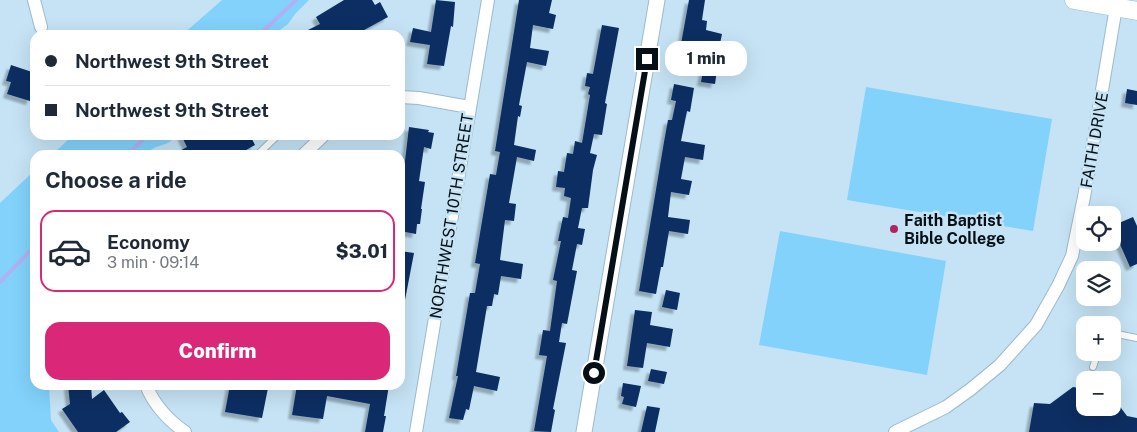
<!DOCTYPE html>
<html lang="en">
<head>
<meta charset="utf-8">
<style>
	body { margin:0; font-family:"Public Sans",sans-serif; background:#f2f2f3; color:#1f2937; height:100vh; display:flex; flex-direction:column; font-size:19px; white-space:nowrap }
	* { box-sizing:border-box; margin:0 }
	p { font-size:16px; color:#747a83 }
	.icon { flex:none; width:28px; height:28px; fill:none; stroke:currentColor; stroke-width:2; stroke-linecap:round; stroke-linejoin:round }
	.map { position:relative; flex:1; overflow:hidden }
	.side { position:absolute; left:30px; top:150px; width:375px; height:240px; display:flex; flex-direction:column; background:#fff; border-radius:15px; box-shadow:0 5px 20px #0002 }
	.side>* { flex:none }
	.top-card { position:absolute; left:30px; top:30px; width:375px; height:110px; border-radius:15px; box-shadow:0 5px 20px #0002; display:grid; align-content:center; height:110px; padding:0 15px; background:#fff }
	.buttons { position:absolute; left:1076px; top:206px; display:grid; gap:10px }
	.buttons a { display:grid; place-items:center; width:45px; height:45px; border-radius:10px; background:#fff; box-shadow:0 5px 20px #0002; font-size:25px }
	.end { position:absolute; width:22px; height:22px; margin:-11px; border:6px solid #050f15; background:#fff; box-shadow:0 0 0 2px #fff }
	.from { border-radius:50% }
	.bubble { position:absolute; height:35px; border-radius:15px; background:#fff; box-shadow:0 5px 20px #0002; font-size:16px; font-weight:800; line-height:35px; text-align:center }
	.top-card b { display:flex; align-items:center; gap:18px; height:48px; font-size:19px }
	.top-card b+b { border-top:1px solid #e0e1e3 }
	.top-card i { width:12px; height:12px; background:#1f2937 }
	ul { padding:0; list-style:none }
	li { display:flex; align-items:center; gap:15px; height:82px; margin:0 10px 8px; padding:0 5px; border:2px solid transparent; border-radius:15px }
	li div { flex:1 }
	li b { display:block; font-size:19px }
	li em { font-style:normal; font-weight:800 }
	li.on { border-color:#db2777 }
	li>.icon { width:45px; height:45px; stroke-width:1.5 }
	h2 { padding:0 15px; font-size:22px; line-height:60px }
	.action { display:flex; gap:10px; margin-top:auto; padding:10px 15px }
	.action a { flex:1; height:58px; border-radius:15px; background:#db2777; color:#fff; font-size:20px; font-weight:800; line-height:58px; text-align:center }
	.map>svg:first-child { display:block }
	.green { fill:#82d2fb }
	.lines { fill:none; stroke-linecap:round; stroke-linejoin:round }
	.stream { stroke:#b0b0f7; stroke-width:4 }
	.building { fill:#092e62; filter:url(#shadow) }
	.service-casing { stroke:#9cbaca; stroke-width:8 }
	.minor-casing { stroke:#9cbaca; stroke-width:14 }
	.tertiary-casing { stroke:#9cbaca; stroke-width:17 }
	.secondary-casing { stroke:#9cbaca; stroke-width:19 }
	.service { stroke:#fff; stroke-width:6 }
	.minor { stroke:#fff; stroke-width:12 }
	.tertiary { stroke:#fff; stroke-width:15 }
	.secondary { stroke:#fff; stroke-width:18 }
	.route { stroke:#050f15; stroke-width:6 }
	.poi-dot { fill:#b1245f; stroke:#c5e3f5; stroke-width:2 }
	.labels { text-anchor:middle; stroke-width:5; stroke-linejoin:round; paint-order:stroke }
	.street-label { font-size:16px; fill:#050f15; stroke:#c5e3f5 }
	.poi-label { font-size:16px; font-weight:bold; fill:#050f15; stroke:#c5e3f5; text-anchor:start }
</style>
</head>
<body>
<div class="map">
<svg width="1137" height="432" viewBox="0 0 1137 432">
	<defs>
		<filter id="shadow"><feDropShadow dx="-4" dy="4" stdDeviation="1" flood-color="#0004"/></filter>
	</defs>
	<rect width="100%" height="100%" fill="#c5e3f5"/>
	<path class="green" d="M222 0H309L295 14 288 24 273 35H182Z
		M866 87 1052 119 1033 231 847 200Z
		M73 135H175C171 145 162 144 154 148 150 150 146 153 143 155H52Z
		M35 170V385H49L51 420 59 432H0V203Z
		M780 231 946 261 927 375 759 345Z"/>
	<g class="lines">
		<path class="stream" d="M259 35 296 0
			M128 155 147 135
			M0 282 35 246"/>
	</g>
	<path class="building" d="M344 0H372L375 5 380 2 388 17 364 30 367 35H298L320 24 316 17Z
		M436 0 455 2 453 27 451 26 444 66 427 64 430 45 410 42 413 28 431 32Z
		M519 0H552L549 13 556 15 553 29 533 25 530 48 549 51 546 66 527 62 519 105 522 106 520 117 518 116 514 145 536 150 534 161 517 157 509 203 516 204 514 221 505 220 500 260 523 264 521 279 501 276 498 295 494 294 492 306H487L476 372 500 377 497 391 474 386 469 410 466 409 463 420 449 418 458 376H456L470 293H475L480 264 475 263 490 174 496 175 500 152 495 151Z
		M689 0H705L702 20 707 21 706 30 722 34 716 63H718L715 84 701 82 703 71 677 66Z
		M602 25 619 28 605 103 607 104 602 135 594 134 590 153 597 155 593 170 588 208H582L578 228 585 229 582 245 577 244 572 270 577 271 567 324 562 323 559 342 566 343 553 409 555 410 551 432 534 431 547 356 539 355 543 330 550 331 557 281 553 280 561 241H558L563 217 568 218 571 198 564 196 565 188 556 187 558 171 564 172 567 153 573 154 575 141 582 143 590 95 588 94 590 87 585 86 587 73 593 74Z
		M11 65 35 73V87L30 101 7 94 11 82 6 81Z
		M674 84 694 88 690 112 687 111 681 141 705 145 703 160 685 157 681 179 692 181 689 195 671 192 668 217 690 220 688 234 669 231 663 267H661L656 294 639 291 664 142 668 120H672L676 101 671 100Z
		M1127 89 1137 91V105L1125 103Z
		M409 127 429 130 428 132 434 133 431 149 424 147 419 181 425 182 421 209H422L420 224H417L416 234 400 231 404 194 400 193V172L402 173 405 161Z
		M181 135H250L255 145 237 155H172L187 147Z
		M1133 217 1137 226V264L1130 267 1112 226Z
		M400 251 414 253 405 300H400Z
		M666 290 680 293 677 310 662 307Z
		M635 310 652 312 650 325 673 329 670 347 647 343 643 368 627 366Z
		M651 369 667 372 664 384 648 381Z
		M623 383 641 386 636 407 622 404 624 397 621 396Z
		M68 385H91L92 399 104 390 120 413 122 412 130 422 116 432H78L62 409 70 404Z
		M230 385H253L268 388 262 418 225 412Z
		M297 385H346L372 390 373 385H389L384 416H386L383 432H365L370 404 327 396 323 419 292 415Z
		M1073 387 1085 389V408H1112V396L1127 416 1137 418V432H1029L1034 403 1050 404Z
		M647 406 660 408 655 432H641Z"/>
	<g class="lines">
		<g class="service-casing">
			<path id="service" d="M257 155 278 135
				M1112 333 1137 338
				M1093 367 1098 352"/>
		</g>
		<g class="minor-casing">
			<path id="minor" d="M34 0 41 27
				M400 97 419 98 469 107
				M303 155 324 135
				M146 385C154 405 168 420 185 432
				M416 432 488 0
				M895 432 946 407 971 389 1000 365 1036 325 1058 286 1072 256 1084 197 1116 7"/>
		</g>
		<g class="tertiary-casing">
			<path id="tertiary" d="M584 432 657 0"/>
		</g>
		<g class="secondary-casing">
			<path id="secondary" d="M1074 0 1137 11"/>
		</g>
		<use href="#service" class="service"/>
		<use href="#minor" class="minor"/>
		<use href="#tertiary" class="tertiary"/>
		<use href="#secondary" class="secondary"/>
	</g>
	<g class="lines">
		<path class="route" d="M594 373 647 59"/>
	</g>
	<circle class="poi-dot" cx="894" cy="229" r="5"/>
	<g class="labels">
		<g class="street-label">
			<text transform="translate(1094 140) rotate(-80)" y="6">FAITH DRIVE</text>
			<text transform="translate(451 216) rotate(-81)" y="6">NORTHWEST 10TH STREET</text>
		</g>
		<g class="poi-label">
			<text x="904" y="226">Faith Baptist<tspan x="904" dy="18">Bible College</tspan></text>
		</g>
	</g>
</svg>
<div class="buttons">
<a><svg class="icon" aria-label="locate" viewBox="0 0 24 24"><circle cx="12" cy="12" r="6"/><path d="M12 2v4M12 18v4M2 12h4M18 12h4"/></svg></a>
<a><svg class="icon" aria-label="layers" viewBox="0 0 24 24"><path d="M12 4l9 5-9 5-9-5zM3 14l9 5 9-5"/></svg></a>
<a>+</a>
<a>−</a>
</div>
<i class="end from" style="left:594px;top:373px"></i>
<i class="end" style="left:647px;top:59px"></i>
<div class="bubble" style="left:665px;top:41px;width:82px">1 min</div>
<div class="top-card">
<b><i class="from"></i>Northwest 9th Street</b>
<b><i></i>Northwest 9th Street</b>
</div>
<section class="side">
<h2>Choose a ride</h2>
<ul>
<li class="on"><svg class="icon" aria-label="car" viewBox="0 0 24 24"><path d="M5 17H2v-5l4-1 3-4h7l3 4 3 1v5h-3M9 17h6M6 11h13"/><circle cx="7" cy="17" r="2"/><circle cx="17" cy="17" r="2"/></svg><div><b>Economy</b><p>3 min · 09:14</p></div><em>$3.01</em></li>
</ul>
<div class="action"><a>Confirm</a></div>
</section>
</div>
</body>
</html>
